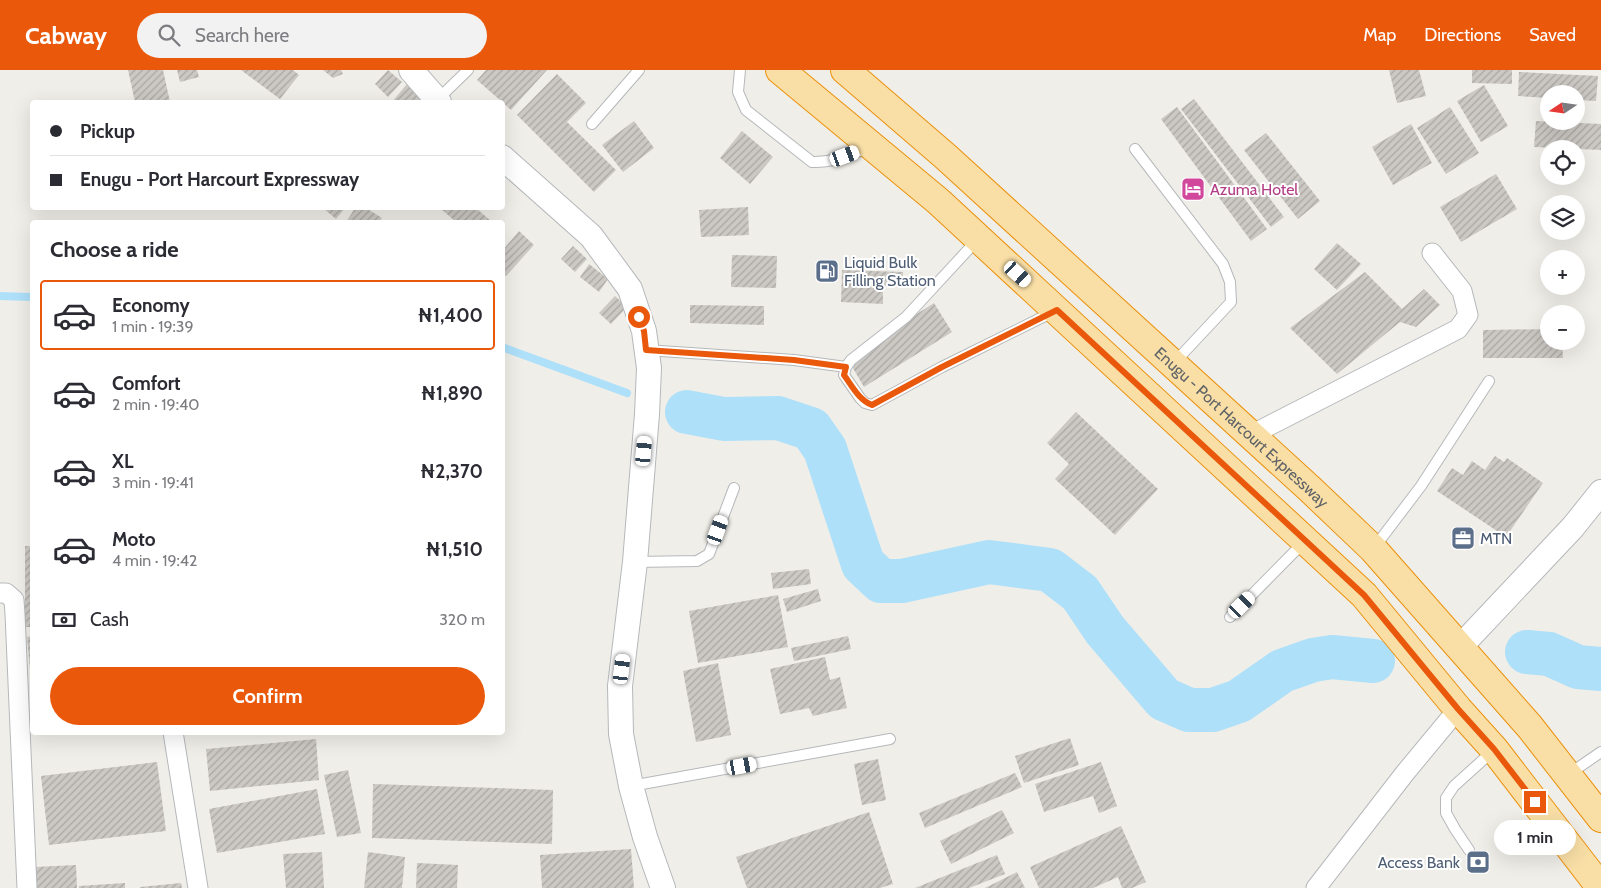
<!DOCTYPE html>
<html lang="en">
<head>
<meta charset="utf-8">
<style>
	body { margin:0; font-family:Cabin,sans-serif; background:#f2f2f3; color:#2b2b33; height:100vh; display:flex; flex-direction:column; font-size:19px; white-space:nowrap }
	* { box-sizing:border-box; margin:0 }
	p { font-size:16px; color:#7c7c81 }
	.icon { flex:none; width:28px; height:28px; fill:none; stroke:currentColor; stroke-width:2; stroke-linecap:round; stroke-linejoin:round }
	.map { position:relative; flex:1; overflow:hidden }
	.sheet { position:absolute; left:30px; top:150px; width:475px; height:515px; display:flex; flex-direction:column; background:#fff; border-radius:5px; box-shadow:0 5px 20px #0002 }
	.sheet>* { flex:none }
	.top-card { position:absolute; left:30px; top:30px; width:475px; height:110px; border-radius:5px; box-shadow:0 5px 20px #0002; display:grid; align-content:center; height:110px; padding:0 20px; background:#fff }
	.needle { width:32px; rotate:257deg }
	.buttons { position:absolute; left:1540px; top:15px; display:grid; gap:10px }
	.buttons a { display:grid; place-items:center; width:45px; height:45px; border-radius:50%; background:#fff; box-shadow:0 5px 20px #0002; font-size:25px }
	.end { position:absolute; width:22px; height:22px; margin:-11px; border:6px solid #ea580c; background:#fff; box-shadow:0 0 0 2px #fff }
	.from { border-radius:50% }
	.bubble { position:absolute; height:35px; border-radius:18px; background:#fff; box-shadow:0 5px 20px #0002; font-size:16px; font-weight:700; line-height:35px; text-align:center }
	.car { position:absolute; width:15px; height:30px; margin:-15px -8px; border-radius:6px; box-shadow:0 0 4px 1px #0007; background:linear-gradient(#fff 24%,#345 0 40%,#fff 0 76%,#345 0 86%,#fff 0) }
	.top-card b { display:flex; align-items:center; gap:18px; height:48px; font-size:19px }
	.top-card b+b { border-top:1px solid #e1e1e2 }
	.top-card i { width:12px; height:12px; background:#2b2b33 }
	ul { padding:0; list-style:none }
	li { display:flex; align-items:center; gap:15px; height:70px; margin:0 10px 8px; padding:0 10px; border:2px solid transparent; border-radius:5px }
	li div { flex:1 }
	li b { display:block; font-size:19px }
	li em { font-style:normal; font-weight:700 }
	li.active { border-color:#ea580c }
	li>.icon { width:45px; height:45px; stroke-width:1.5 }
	h2 { padding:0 20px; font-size:22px; line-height:60px }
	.pay { display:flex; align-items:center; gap:12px; height:55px; padding:0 20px; font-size:19px }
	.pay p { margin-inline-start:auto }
	.action { display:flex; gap:10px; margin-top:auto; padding:10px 20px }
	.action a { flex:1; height:58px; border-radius:30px; background:#ea580c; color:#fff; font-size:20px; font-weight:700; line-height:58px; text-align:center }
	header { display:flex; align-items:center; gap:30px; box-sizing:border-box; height:70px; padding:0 25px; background:#ea580c; color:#fff }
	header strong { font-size:24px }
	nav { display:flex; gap:28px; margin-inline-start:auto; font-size:18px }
	.search { width:350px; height:45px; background:#f2f2f3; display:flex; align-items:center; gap:12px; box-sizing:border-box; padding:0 18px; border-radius:28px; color:#7c7c81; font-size:19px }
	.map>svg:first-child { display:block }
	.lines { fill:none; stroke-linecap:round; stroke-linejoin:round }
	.stream { stroke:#aee0fa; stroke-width:8 }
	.river { stroke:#aee0fa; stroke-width:44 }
	.building { fill:url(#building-hatch) }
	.service-casing { stroke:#b5b8bb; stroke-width:12 }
	.minor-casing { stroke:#b5b8bb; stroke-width:21 }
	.tertiary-casing { stroke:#b5b8bb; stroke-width:26 }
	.trunk-casing { stroke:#eb910d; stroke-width:30 }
	.service { stroke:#fff; stroke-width:10 }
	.minor { stroke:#fff; stroke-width:19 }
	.tertiary { stroke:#fff; stroke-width:24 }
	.trunk { stroke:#f9dfa6; stroke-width:28 }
	.route { stroke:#ea580c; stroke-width:6 }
	.labels { text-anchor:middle; stroke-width:4; stroke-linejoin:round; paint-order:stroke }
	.hotel-label { font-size:16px; fill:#b23c85; stroke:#fff; text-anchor:start }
	.service-label { font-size:16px; fill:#4e5e75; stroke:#fff; text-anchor:start }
	.street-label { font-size:16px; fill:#5f6367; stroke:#fff }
</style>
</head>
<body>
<header>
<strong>Cabway</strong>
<div class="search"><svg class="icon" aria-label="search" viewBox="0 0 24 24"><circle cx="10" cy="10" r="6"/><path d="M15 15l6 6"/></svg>Search here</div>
<nav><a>Map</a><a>Directions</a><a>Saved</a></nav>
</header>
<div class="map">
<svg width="1601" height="818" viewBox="0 0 1601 818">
	<defs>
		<pattern id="building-hatch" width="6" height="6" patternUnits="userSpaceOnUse" patternTransform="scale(1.25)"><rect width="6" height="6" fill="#ccc9c4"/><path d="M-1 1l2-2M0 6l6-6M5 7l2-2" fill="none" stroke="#a9a7a3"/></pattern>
	</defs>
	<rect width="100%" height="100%" fill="#f0eee8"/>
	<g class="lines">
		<path class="stream" d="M0 226 32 227
			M502 277 627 323"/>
		<path class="river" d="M687 342 724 349 778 348 811 359 825 379 863 494 881 511H902L989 492 1050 500 1080 523 1105 560 1164 629 1189 640H1213L1239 631 1282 601 1313 590 1332 587 1373 591
			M1527 582 1549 584 1578 597 1601 599"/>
	</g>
	<path class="building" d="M128 0H163L170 32H135Z
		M177 0H197L199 7 180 12Z
		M241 0H293L299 5 280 29Z
		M323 0H341L343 4 333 8Z
		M388 0 402 12 388 27 375 14Z
		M486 0H547L511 40 477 10Z
		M1389 0H1419L1426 26 1397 33Z
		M1472 0H1512V14L1472 13Z
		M1519 2 1598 6 1596 31 1576 30V24H1549V28L1518 26Z
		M557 4 586 33 567 52 616 100 594 122 517 45Z
		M407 14 423 27 419 32H392Z
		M1484 15 1508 56 1481 72 1457 31Z
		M1194 29 1284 147 1271 157 1181 39Z
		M1177 37 1267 159 1251 171 1161 49Z
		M1450 37 1479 83 1446 104 1417 58Z
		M634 51 654 78 623 102 602 75Z
		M1536 51 1601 54V80L1534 77Z
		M1411 54 1432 93 1393 115 1372 77Z
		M742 61 773 87 750 114 720 88Z
		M1266 63 1320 131 1298 149 1244 80Z
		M1496 104 1517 139 1461 172 1440 137Z
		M748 137 749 165 701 167 699 140Z
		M323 138H345L336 149Z
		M355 138H366L382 148 379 152H346Z
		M440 138H476L492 152H456Z
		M519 161 534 175 506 206 502 203V181Z
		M1337 173 1361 194 1337 220 1314 199Z
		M573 176 587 189 575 202 561 189Z
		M732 185 777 186 776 218 731 217Z
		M589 194 608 209 599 222 580 207Z
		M842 200 903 202 902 217 883 216V234L841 232Z
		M1365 202 1402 239 1424 219 1440 235 1416 257 1400 252 1337 304 1290 258Z
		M615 226 627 237 611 254 599 243Z
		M934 233 952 262 864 317 847 288Z
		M690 235 764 236V255L690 253Z
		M1549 259V271H1562L1563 288H1483V260Z
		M1076 342 1158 419 1115 465 1055 409 1069 394 1047 373Z
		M1495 386 1504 392 1507 388 1543 413 1506 467 1437 421 1452 398 1463 405 1472 391 1485 400Z
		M25 476H32V557H25Z
		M809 499 811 514 773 519 771 503Z
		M818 519 821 531 787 542 783 529Z
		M778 525 788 577 698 593 689 541Z
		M32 566V610H31L27 567Z
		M848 566 851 579 794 591 791 578Z
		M825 587 830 610 840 607 847 638 813 646 809 638 780 644 770 599Z
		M718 593 731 665 696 672 683 601Z
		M1070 668 1079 695 1024 713 1015 686Z
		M316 669 319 710 210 721 206 679Z
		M878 689 886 730 862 735 854 694Z
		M157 692 166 761 49 775 41 706Z
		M1101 692 1117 736 1099 743 1093 726 1044 742 1035 714Z
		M348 700 361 763 337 767 324 705Z
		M1015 703 1022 717 925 758 919 743Z
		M373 714 553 720 552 774 372 768Z
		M317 719 325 764 217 783 209 739Z
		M1002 740 1014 763 951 794 940 771Z
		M869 742 893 814 880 818H747L736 787Z
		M1121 756 1146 812 1132 818H1122L1118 807 1093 818H1039L1030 797Z
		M631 779 634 818H542L540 785Z
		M322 782 324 818H286L283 784Z
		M368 782 405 787 402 818H364Z
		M997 785 1005 804 969 818H915Z
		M417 793 458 795 457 818H416Z
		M76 795 77 818H36L35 797Z
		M1017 802 1025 818H985Z
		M125 813V818H79V816Z
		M181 813 182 818H140V817Z"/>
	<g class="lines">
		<g class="service-casing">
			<path id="service" d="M740 0 738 22 746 40 812 92C833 93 851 84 870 77
				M437 30 468 0
				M592 54 639 0
				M1135 79 1223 194 1230 212 1231 232 1174 293
				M978 169 906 247 851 290 846 297 844 305 860 328 865 333 872 335 942 297 1055 241
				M646 280 794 290 846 297
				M1374 478 1421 416 1489 311
				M635 492 697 491 709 484 734 418
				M1230 547 1304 472
				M1569 704 1601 682
				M631 716 890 669
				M1469 780 1455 759 1446 743V728L1454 716 1494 680"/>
		</g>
		<g class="minor-casing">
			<path id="minor" d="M1251 365 1458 259 1468 245 1462 221 1432 183
				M0 523H6L14 530 15 544 27 818
				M173 662 198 818
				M1316 818 1405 703 1458 639"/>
		</g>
		<g class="tertiary-casing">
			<path id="tertiary" d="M411 0 439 32
				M502 87 591 166 630 219 644 261 649 298 647 344 635 492 620 616 621 664 631 716 645 767 663 818
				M1460 577 1573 457 1601 422"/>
		</g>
		<g class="trunk-casing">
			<g id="trunk">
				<path d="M780 0 938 131 1364 525 1458 639 1494 679 1601 818"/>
				<path id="s1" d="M845 0 945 86 1310 419 1373 479 1530 657 1601 748"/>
			</g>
		</g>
		<use href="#service" class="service"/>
		<use href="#minor" class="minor"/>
		<use href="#tertiary" class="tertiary"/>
		<use href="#trunk" class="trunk"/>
	</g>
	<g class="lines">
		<path class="route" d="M639 247 644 261 646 280 794 290 846 297 844 305C852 316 859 330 872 335L942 297 1057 240 1364 525 1458 639 1494 679 1535 732"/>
	</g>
	<defs>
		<g id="hotel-square" transform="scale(1.25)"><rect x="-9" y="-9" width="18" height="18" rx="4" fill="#d1479c" stroke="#fff"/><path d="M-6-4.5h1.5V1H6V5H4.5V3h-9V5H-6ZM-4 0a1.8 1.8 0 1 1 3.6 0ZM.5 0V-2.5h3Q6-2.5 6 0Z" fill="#fff"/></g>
		<g id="fuel-square" transform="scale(1.25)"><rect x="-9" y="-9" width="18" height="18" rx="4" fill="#5c6f8a" stroke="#fff"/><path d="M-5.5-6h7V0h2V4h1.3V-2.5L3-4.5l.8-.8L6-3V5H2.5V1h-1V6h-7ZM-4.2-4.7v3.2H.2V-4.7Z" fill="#fff"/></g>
		<g id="office-square" transform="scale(1.25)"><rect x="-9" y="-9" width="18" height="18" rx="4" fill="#5c6f8a" stroke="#fff"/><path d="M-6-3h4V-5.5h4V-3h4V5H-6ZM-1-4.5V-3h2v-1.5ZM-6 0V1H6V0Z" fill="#fff"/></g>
		<g id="bank-square" transform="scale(1.25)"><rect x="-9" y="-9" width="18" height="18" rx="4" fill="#5c6f8a" stroke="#fff"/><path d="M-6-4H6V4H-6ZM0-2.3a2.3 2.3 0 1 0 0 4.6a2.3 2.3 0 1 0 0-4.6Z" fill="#fff"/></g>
	</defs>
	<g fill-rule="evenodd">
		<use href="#hotel-square" x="1193" y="119"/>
		<use href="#fuel-square" x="827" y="201"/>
		<use href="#office-square" x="1463" y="468"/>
		<use href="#bank-square" x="1478" y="792"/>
	</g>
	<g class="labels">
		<g class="hotel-label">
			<text x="1210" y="125">Azuma Hotel</text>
		</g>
		<g class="service-label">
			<text x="844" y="198">Liquid Bulk<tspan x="844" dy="18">Filling Station</tspan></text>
			<text x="1480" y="474">MTN</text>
			<text x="1460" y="798" text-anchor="end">Access Bank</text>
		</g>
		<g class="street-label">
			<text dy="6" stroke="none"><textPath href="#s1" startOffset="534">Enugu - Port Harcourt Expressway</textPath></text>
		</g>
	</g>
</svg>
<div class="buttons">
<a><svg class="needle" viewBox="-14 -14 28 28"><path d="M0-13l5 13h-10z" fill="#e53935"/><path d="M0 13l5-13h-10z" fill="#7c7c81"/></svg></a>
<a><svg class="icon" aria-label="locate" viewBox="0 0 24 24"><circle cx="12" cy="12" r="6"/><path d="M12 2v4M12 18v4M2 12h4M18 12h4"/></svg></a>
<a><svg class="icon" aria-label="layers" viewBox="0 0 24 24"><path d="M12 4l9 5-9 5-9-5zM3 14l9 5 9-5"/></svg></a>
<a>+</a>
<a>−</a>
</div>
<i class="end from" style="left:639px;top:247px"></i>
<i class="end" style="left:1535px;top:732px"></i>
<div class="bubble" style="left:1494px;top:750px;width:82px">1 min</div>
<i class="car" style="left:845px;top:86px;rotate:70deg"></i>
<i class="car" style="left:1018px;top:204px;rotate:132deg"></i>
<i class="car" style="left:644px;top:381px;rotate:5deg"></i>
<i class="car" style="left:718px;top:460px;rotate:20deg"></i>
<i class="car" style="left:1242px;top:535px;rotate:45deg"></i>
<i class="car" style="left:622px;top:599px;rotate:7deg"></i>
<i class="car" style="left:742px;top:696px;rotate:80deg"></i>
<div class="top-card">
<b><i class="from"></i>Pickup</b>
<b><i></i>Enugu - Port Harcourt Expressway</b>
</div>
<section class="sheet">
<h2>Choose a ride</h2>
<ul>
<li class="active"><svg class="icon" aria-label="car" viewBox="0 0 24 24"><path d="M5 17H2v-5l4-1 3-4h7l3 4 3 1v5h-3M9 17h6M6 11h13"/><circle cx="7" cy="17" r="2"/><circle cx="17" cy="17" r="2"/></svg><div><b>Economy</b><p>1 min · 19:39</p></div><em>₦1,400</em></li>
<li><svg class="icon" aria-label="car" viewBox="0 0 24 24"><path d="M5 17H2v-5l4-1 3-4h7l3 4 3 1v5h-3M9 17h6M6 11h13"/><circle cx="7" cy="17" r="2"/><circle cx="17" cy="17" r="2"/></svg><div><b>Comfort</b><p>2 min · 19:40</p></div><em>₦1,890</em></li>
<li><svg class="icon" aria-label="car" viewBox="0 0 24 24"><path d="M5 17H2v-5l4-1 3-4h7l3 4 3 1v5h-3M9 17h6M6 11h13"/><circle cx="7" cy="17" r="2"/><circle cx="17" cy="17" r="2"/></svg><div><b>XL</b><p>3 min · 19:41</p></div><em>₦2,370</em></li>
<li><svg class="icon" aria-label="car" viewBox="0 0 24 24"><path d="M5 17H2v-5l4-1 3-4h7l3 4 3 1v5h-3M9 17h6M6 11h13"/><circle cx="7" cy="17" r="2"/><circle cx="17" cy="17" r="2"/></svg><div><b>Moto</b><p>4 min · 19:42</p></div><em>₦1,510</em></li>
</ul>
<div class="pay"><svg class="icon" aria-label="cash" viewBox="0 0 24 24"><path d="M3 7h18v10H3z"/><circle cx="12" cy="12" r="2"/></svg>Cash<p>320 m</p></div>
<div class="action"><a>Confirm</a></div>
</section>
</div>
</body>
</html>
